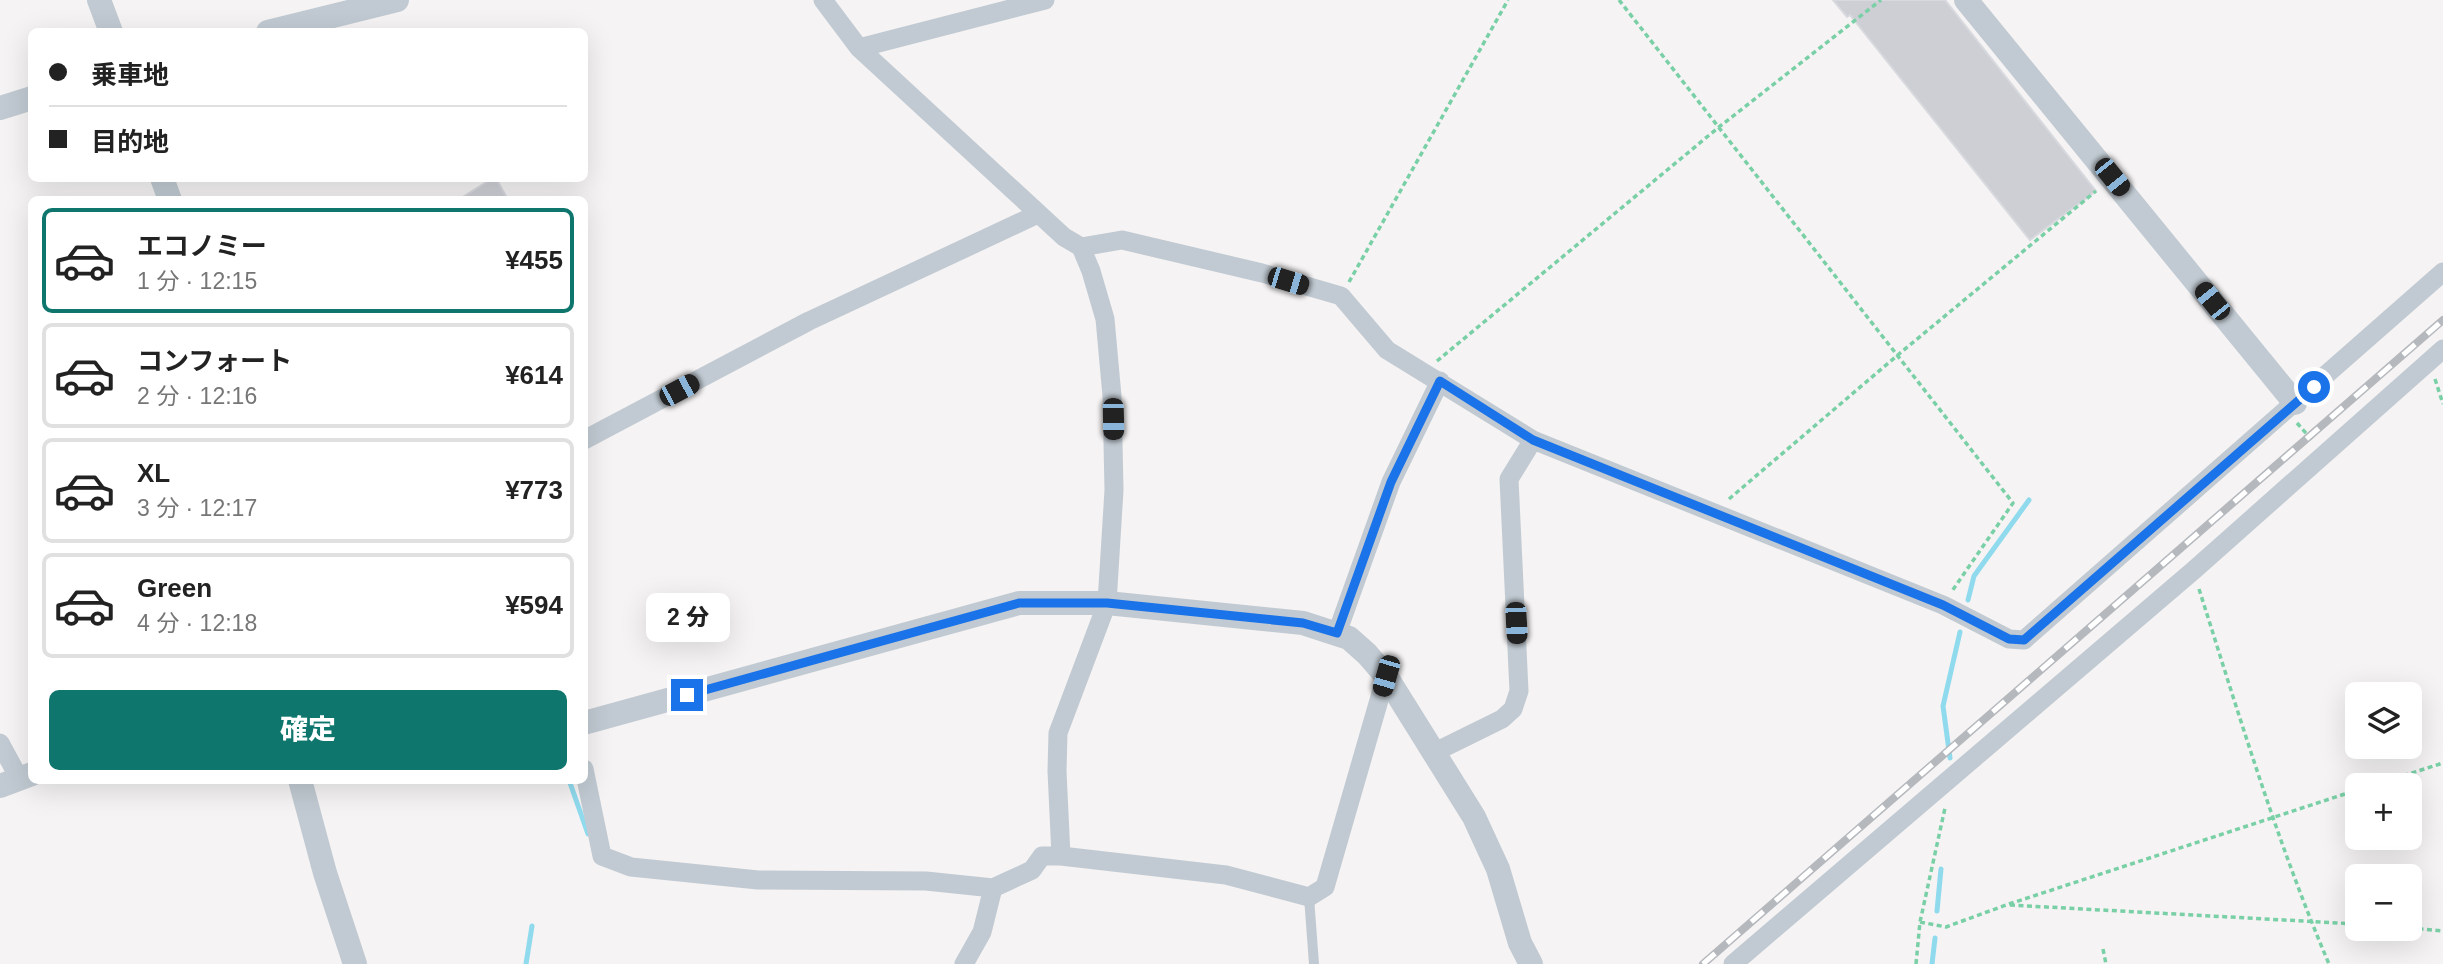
<!DOCTYPE html>
<html lang="ja">
<head>
<meta charset="utf-8">
<style>
	body { margin:0; font-family:Arial,"Noto Sans JP",sans-serif; background:#f2f2f2; color:#222; height:100vh; display:flex; flex-direction:column; font-size:26px; white-space:nowrap }
	* { box-sizing:border-box; margin:0 }
	p { font-size:23px; color:#767676 }
	.icon { flex:none; width:38px; height:38px; fill:none; stroke:currentColor; stroke-width:2; stroke-linecap:round; stroke-linejoin:round }
	.map { position:relative; flex:1; overflow:hidden }
	.details { position:absolute; left:28px; top:196px; width:560px; height:588px; display:flex; flex-direction:column; background:#fff; border-radius:10px; box-shadow:0 7px 28px #0002 }
	.details>* { flex:none }
	.top-card { position:absolute; left:28px; top:28px; width:560px; height:154px; border-radius:10px; box-shadow:0 7px 28px #0002; display:grid; align-content:center; height:154px; padding:0 21px; background:#fff }
	.controls { position:absolute; left:2345px; top:682px; display:grid; gap:14px }
	.controls a { display:grid; place-items:center; width:77px; height:77px; border-radius:10px; background:#fff; box-shadow:0 7px 28px #0002; font-size:35px }
	.end { position:absolute; width:32px; height:32px; margin:-16px; border:9px solid #1a73e8; background:#fff; box-shadow:0 0 0 4px #fff }
	.from { border-radius:50% }
	.bubble { position:absolute; height:49px; border-radius:10px; background:#fff; box-shadow:0 7px 28px #0002; font-size:23px; font-weight:800; line-height:49px; text-align:center }
	.car { position:absolute; width:21px; height:42px; margin:-21px -10px; border-radius:9px; box-shadow:0 0 5px 2px #0007; background:linear-gradient(#222 24%,#8ab4d8 0 40%,#222 0 76%,#8ab4d8 0 86%,#222 0) }
	.top-card b { display:flex; align-items:center; gap:24px; height:66px; font-size:26px }
	.top-card b+b { border-top:2px solid #e0e0e0 }
	.top-card i { width:18px; height:18px; background:#222 }
	ul { padding:12px 0 0; list-style:none }
	li { display:flex; align-items:center; gap:21px; height:105px; margin:0 14px 10px; padding:0 7px; border:4px solid #e0e0e0; border-radius:10px }
	li div { flex:1 }
	li b { display:block; font-size:26px }
	li em { font-style:normal; font-weight:800 }
	li.selected { border-color:#0f766e }
	li>.icon { width:63px; height:63px; stroke-width:1.5 }
	.cta { display:flex; gap:14px; margin-top:auto; padding:14px 21px }
	.cta a { flex:1; height:80px; border-radius:10px; background:#0f766e; color:#fff; font-size:28px; font-weight:800; line-height:80px; text-align:center }
	.map>svg:first-child { display:block }
	.lines { fill:none; stroke-linecap:round; stroke-linejoin:round }
	.stream { stroke:#90daee; stroke-width:5 }
	.building { fill:#cdcfd5; stroke:#d7d9de; stroke-width:2 }
	.path { stroke:#7ad0a6; stroke-width:3.5; stroke-dasharray:5 3.5; stroke-linecap:butt }
	.service { stroke:#c1cad2; stroke-width:10 }
	.minor { stroke:#c1cad2; stroke-width:19 }
	.tertiary { stroke:#c1cad2; stroke-width:24 }
	.rail-casing { stroke:#b5b8bd; stroke-width:8 }
	.rail { stroke:#fff; stroke-width:5; stroke-dasharray:16; stroke-linecap:butt }
	.route { stroke:#1a73e8; stroke-width:9 }
</style>
</head>
<body>
<div class="map">
<svg width="2443" height="964" viewBox="0 0 2443 964">
	<rect width="100%" height="100%" fill="#f5f3f3"/>
	<g class="lines">
		<path class="stream" d="M1968 600 1974 576 2029 500
			M1950 758 1943 706 1960 632
			M569 780 588 834
			M1937 911 1941 869
			M526 964 532 926
			M1932 964 1935 938"/>
	</g>
	<path class="building" d="M1833 0H1945L2096 191 2030 240 1850 15 1847 17Z
		M493 178H496L508 200H458Z"/>
	<g class="lines">
		<path class="path" d="M1619 0 2013 503 1952 591
			M1349 282 1508 0
			M1437 361 1719 127 1881 0
			M2435 379 2443 404
			M2297 423 2313 441
			M1729 499 1899 354 2096 191
			M2199 589C2239 715 2277 842 2329 964
			M2371 786 2443 763
			M2010 905 2357 924
			M1920 922 1946 927 2006 905 2357 790
			M2410 928 2443 931
			M2103 949 2106 964
			M1916 964 1920 922 1945 808"/>
		<path class="service" d="M1309 897 1314 964"/>
		<path class="minor" d="M823 0 859 48 1064 237 1081 247 1122 240 1262 273 1341 296 1387 350 1533 440 1943 605 2009 639 2024 640 2443 272
			M859 48 1045 0
			M584 440 809 321 1038 214
			M1337 633 1391 482 1440 381
			M0 743 19 778
			M1433 753 1502 719 1513 709 1519 691 1509 479 1533 440
			M584 769 602 856 631 867 758 880 926 881 993 888 1032 870 1042 856H1061L1226 875 1309 897 1325 887 1386 676
			M1061 856 1057 771 1058 733 1107 603 1114 490 1112 396 1105 319 1091 271 1081 247
			M964 964 982 932 993 888
			M1733 964 2194 570 2443 349"/>
		<path class="tertiary" d="M99 0 111 32
			M1966 0 2295 403
			M268 32 397 0
			M0 108 32 98
			M162 178 170 200
			M584 723 1019 603H1107L1303 623 1349 638 1367 654 1386 676 1474 817 1498 869 1520 943 1531 964
			M300 780 325 873 355 964
			M0 786 32 774"/>
		<g class="rail-casing">
			<path id="rail" d="M1703 964 2443 320"/>
		</g>
		<use href="#rail" class="rail"/>
	</g>
	<g class="lines">
		<path class="route" d="M687 695 1019 603H1107L1303 623 1337 633 1391 482 1440 381 1533 440 1943 605 2009 639 2024 640 2314 387"/>
	</g>
</svg>
<div class="controls">
<a><svg class="icon" aria-label="layers" viewBox="0 0 24 24"><path d="M12 4l9 5-9 5-9-5zM3 14l9 5 9-5"/></svg></a>
<a>+</a>
<a>−</a>
</div>
<i class="end from" style="left:2314px;top:387px"></i>
<i class="end" style="left:687px;top:695px"></i>
<div class="bubble" style="left:646px;top:593px;width:84px">2 分</div>
<i class="car" style="left:2112px;top:177px;rotate:141deg"></i>
<i class="car" style="left:1288px;top:281px;rotate:107deg"></i>
<i class="car" style="left:2212px;top:301px;rotate:321deg"></i>
<i class="car" style="left:679px;top:390px;rotate:62deg"></i>
<i class="car" style="left:1113px;top:419px;rotate:179deg"></i>
<i class="car" style="left:1516px;top:623px;rotate:177deg"></i>
<i class="car" style="left:1386px;top:676px;rotate:196deg"></i>
<div class="top-card">
<b><i class="from"></i>乗車地</b>
<b><i></i>目的地</b>
</div>
<section class="details">
<ul>
<li class="selected"><svg class="icon" aria-label="car" viewBox="0 0 24 24"><path d="M5 17H2v-5l4-1 3-4h7l3 4 3 1v5h-3M9 17h6M6 11h13"/><circle cx="7" cy="17" r="2"/><circle cx="17" cy="17" r="2"/></svg><div><b>エコノミー</b><p>1 分 · 12:15</p></div><em>¥455</em></li>
<li><svg class="icon" aria-label="car" viewBox="0 0 24 24"><path d="M5 17H2v-5l4-1 3-4h7l3 4 3 1v5h-3M9 17h6M6 11h13"/><circle cx="7" cy="17" r="2"/><circle cx="17" cy="17" r="2"/></svg><div><b>コンフォート</b><p>2 分 · 12:16</p></div><em>¥614</em></li>
<li><svg class="icon" aria-label="car" viewBox="0 0 24 24"><path d="M5 17H2v-5l4-1 3-4h7l3 4 3 1v5h-3M9 17h6M6 11h13"/><circle cx="7" cy="17" r="2"/><circle cx="17" cy="17" r="2"/></svg><div><b>XL</b><p>3 分 · 12:17</p></div><em>¥773</em></li>
<li><svg class="icon" aria-label="car" viewBox="0 0 24 24"><path d="M5 17H2v-5l4-1 3-4h7l3 4 3 1v5h-3M9 17h6M6 11h13"/><circle cx="7" cy="17" r="2"/><circle cx="17" cy="17" r="2"/></svg><div><b>Green</b><p>4 分 · 12:18</p></div><em>¥594</em></li>
</ul>
<div class="cta"><a>確定</a></div>
</section>
</div>
</body>
</html>
